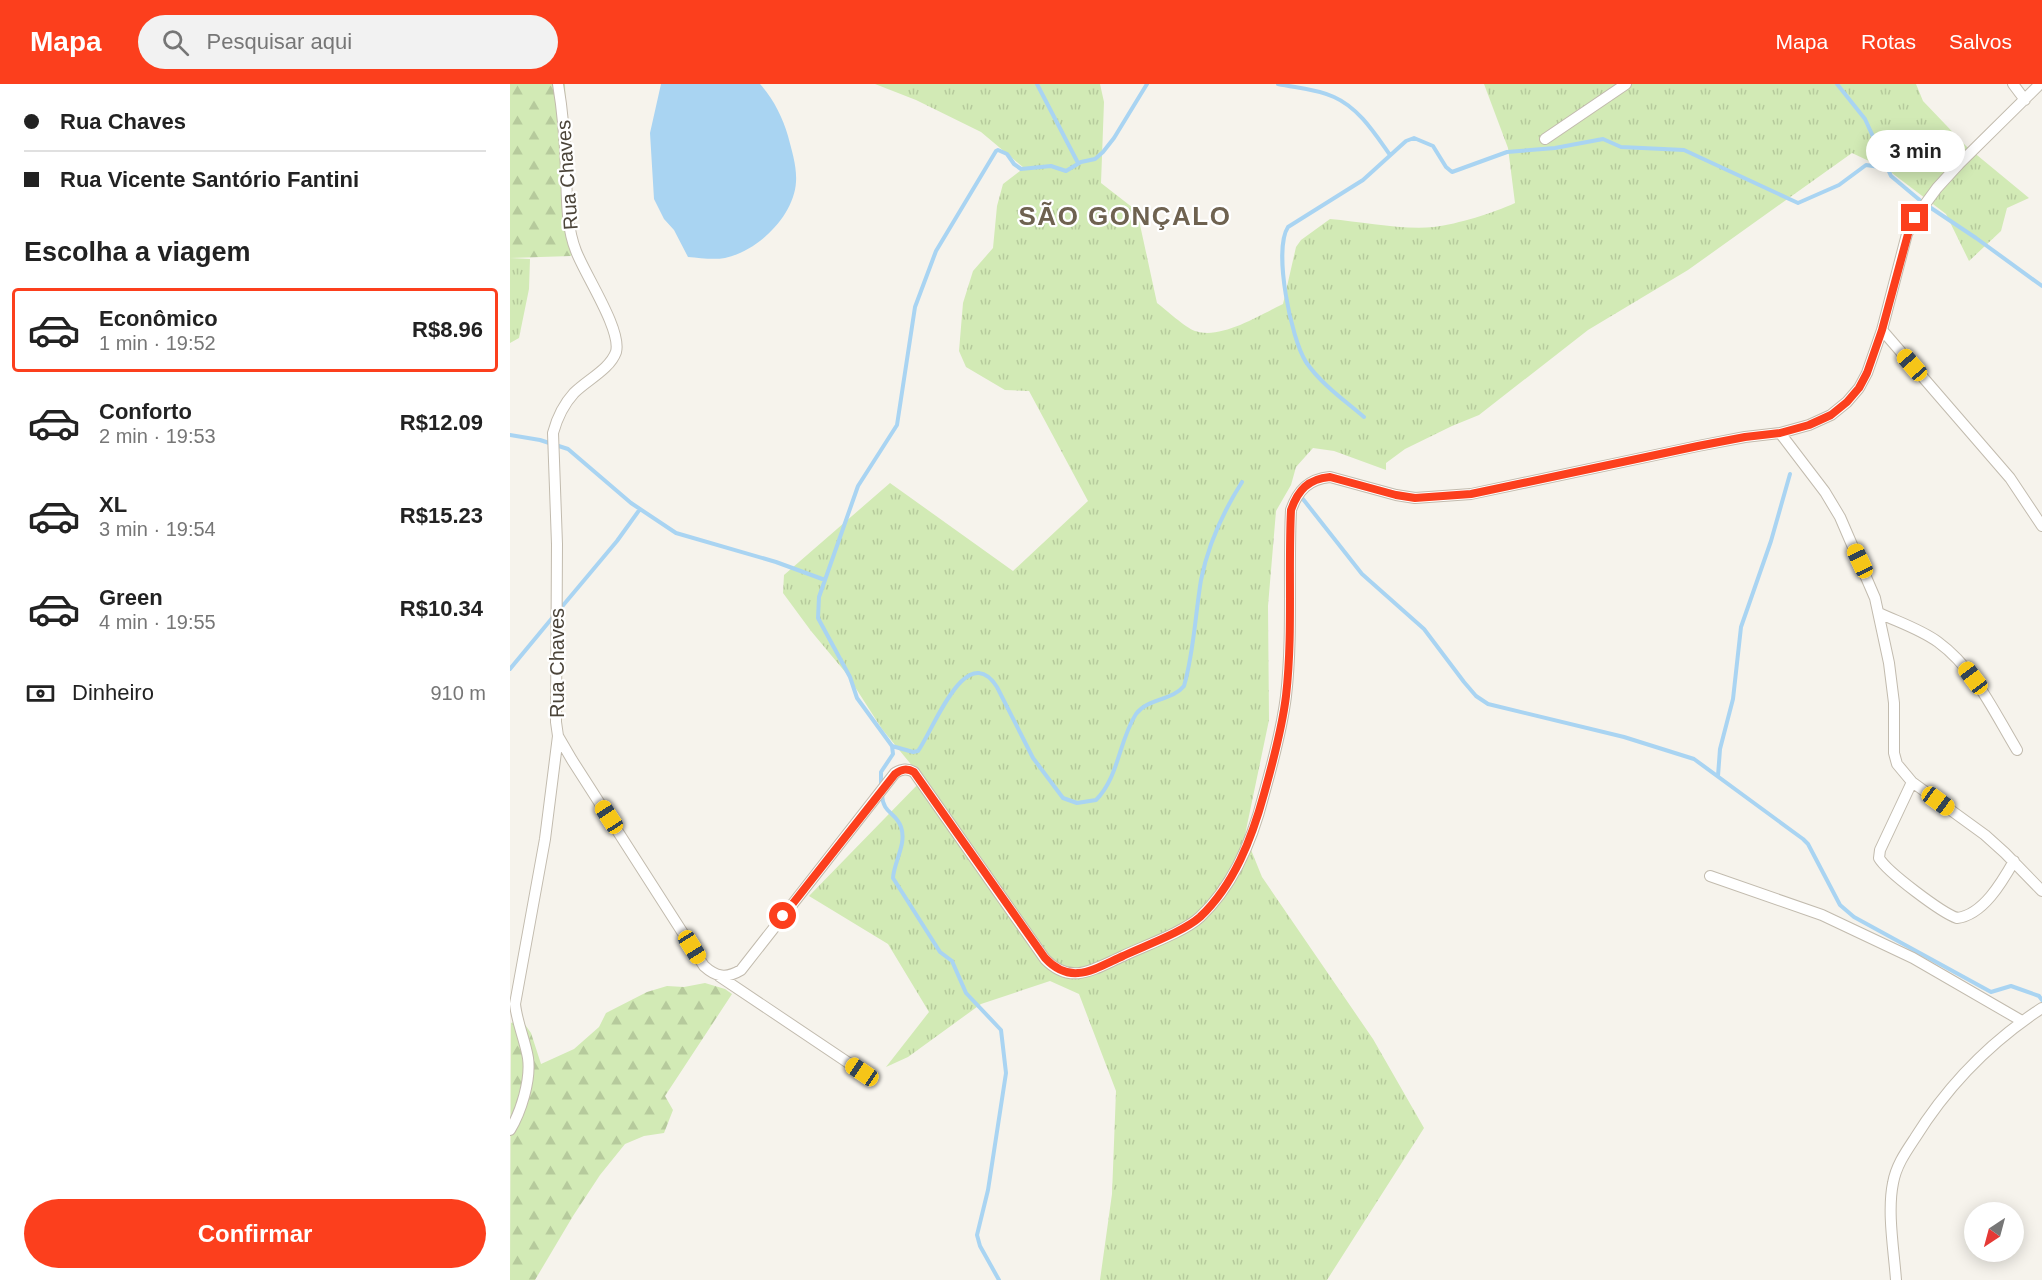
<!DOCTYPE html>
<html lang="pt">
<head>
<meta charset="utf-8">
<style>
	body { margin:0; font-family:Helvetica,sans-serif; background:#f2f2f2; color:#222; height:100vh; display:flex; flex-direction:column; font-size:22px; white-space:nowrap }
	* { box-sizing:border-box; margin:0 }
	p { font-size:20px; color:#767676 }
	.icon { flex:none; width:33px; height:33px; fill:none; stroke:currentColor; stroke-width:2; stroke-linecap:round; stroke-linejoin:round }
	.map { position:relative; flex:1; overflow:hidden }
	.sheet { display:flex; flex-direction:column; background:#fff; width:510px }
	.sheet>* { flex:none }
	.hud { display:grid; align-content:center; height:132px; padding:0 24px; background:#fff }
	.needle { width:39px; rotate:216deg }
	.tools { position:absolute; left:1454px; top:1118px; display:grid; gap:12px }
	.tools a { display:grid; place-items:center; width:60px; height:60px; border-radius:50%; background:#fff; box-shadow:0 3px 15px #0003; font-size:30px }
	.end { position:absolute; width:27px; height:27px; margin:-14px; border:8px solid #fc3f1d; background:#fff; box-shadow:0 0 0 3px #fff }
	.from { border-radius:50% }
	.bubble { position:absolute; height:42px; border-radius:21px; background:#fff; box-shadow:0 3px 15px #0003; font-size:20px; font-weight:700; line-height:42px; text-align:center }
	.car { position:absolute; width:18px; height:36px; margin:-18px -9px; border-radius:8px; box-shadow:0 0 4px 2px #0007; background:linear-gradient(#f5c518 24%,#345 0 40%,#f5c518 0 76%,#345 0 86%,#f5c518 0) }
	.hud b { display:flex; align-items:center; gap:21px; height:57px; font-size:22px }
	.hud b+b { border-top:2px solid #e0e0e0 }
	.hud i { width:15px; height:15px; background:#222 }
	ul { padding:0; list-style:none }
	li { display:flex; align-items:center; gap:18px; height:84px; margin:0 12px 9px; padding:0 12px; border:3px solid transparent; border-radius:6px }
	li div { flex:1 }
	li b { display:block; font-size:22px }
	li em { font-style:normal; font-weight:700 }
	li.active { border-color:#fc3f1d }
	li>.icon { width:54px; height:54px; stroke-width:1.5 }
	h2 { padding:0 24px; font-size:27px; line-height:72px }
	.pay { display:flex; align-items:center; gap:15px; height:66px; padding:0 24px; font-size:22px }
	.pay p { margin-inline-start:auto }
	.button { display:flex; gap:12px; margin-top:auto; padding:12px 24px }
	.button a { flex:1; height:69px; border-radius:36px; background:#fc3f1d; color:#fff; font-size:24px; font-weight:700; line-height:69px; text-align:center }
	header { display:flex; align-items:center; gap:36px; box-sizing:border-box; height:84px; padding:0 30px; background:#fc3f1d; color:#fff }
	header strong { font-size:28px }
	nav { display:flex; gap:33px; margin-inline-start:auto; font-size:21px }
	.search { width:420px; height:54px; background:#f2f2f2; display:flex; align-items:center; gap:15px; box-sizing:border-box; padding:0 21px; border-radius:33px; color:#767676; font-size:22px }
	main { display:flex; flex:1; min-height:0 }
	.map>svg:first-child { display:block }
	.grass { fill:url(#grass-tufts) }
	.forest { fill:url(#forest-firs) }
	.water { fill:#a9d4f2 }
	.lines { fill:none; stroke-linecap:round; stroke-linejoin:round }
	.stream { stroke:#a9d4f2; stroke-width:4 }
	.street-casing { stroke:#c2bbae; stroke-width:12 }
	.street { stroke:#fff; stroke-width:10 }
	.route { stroke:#fc3f1d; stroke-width:8 }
	.labels { text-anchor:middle; stroke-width:4.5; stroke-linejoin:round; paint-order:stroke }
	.street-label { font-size:20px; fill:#4b4439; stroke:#fff }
	.district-label { font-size:26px; font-weight:bold; letter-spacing:1.5px; fill:#6e6250; stroke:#fff }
</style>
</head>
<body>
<header>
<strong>Mapa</strong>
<div class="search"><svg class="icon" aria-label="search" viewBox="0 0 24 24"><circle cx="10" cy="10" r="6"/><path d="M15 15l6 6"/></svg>Pesquisar aqui</div>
<nav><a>Mapa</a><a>Rotas</a><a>Salvos</a></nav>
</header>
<main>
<section class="sheet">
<div class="hud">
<b><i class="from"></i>Rua Chaves</b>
<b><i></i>Rua Vicente Santório Fantini</b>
</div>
<h2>Escolha a viagem</h2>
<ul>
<li class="active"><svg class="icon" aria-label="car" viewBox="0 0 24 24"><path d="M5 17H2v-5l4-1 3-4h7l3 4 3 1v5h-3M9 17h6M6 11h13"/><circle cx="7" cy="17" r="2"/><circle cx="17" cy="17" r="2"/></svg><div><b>Econômico</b><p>1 min · 19:52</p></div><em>R$8.96</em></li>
<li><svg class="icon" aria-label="car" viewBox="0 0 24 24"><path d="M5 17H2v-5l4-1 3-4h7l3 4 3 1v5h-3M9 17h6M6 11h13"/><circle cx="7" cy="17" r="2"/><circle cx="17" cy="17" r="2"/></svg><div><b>Conforto</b><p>2 min · 19:53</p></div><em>R$12.09</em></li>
<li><svg class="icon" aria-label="car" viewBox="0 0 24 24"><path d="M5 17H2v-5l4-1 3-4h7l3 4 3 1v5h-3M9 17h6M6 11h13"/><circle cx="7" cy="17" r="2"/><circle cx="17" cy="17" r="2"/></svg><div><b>XL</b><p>3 min · 19:54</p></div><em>R$15.23</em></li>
<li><svg class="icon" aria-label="car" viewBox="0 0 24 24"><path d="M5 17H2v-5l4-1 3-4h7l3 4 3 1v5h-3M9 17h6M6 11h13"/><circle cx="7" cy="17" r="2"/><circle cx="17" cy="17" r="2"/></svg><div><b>Green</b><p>4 min · 19:55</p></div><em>R$10.34</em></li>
</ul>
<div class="pay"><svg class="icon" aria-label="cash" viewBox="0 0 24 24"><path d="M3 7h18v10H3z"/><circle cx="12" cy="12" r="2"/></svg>Dinheiro<p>910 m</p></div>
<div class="button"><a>Confirmar</a></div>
</section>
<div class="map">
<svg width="1532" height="1196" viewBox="0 0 1532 1196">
	<defs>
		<pattern id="grass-tufts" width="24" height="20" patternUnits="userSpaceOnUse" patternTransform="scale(1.5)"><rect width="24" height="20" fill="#d2eab5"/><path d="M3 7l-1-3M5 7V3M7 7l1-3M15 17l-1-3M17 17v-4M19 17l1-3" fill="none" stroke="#b6ca9c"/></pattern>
		<pattern id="forest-firs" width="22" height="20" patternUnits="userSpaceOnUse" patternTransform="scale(1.5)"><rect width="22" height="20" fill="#d2eab5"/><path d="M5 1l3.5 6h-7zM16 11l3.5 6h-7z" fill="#b6ca9c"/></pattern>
	</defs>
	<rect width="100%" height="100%" fill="#f6f3ec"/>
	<path class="grass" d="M365 0H590L594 18 591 99 627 127 647 219C655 225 676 244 685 247 711 256 750 231 773 220L786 163 791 156 820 135C853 138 892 146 924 143 948 140 983 129 1005 119L998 64 974 0H1406L1413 17 1456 62 1519 114 1497 124 1491 147 1459 177 1436 130 1378 86 1342 69 1178 186 1078 246 969 331 942 342 895 365 876 379V386L824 367 803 364 786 383 781 401 766 427 758 522 759 636 735 751 752 793 863 955 914 1044 817 1196H590L602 1110 606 1007 569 910 540 897 471 920 398 973 376 983 419 928 378 860 299 812 413 695 372 645 336 589 301 547 273 509 274 491 380 399 503 487 578 417 519 307 495 306 456 283 449 267 453 219 463 187 483 164 487 122 493 100 514 84 471 48 406 16Z
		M0 174 20 175 19 205 9 254 0 259Z"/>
	<path class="forest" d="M0 0H55L61 172 0 174Z
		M195 899 215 905 222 910 155 1012 163 1026 154 1049 134 1052 115 1060 90 1091 63 1132 25 1196H0L1 939 11 935 21 949 31 980 64 965 89 943 96 929 137 908 157 902 174 903Z"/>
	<path class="water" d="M151 0H250C263 14 273 34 278 52 282 67 287 83 286 98 284 132 248 167 215 174 204 176 190 174 178 173L164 146 154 135 144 115 140 49Z"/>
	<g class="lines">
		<path class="stream" d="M527 0 568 79
			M768 0C787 4 807 5 824 13 849 24 865 50 880 71
			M1327 0 1355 35 1381 92 1412 118 1466 154 1532 202
			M854 333C834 316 811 300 796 278 781 255 763 166 778 143L853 96 896 57 904 54 923 62 936 83 942 88 997 68 1045 64 1093 55 1111 63 1174 66 1288 119 1329 101 1356 81 1376 84
			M0 351 30 356 58 365 121 419 166 449 266 478 315 496
			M789 410 852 490 914 545 954 598 966 612 978 620 1114 653 1184 675 1293 755 1298 760 1330 821 1344 833 1481 908 1501 902 1529 912 1532 916
			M50 525 107 457 130 425
			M0 585 43 533
			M382 662 403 668 408 667C423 647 456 554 487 603L523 674 553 714 567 719 586 716C609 693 609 656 626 630 638 614 662 617 674 602 684 568 685 532 691 496 698 461 713 428 732 398
			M1208 692 1210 665 1223 615 1231 543 1261 457 1280 390
			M371 701V688L383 670 382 662 347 614 340 593 308 534 309 513 348 402 387 341 405 223 426 167 486 67 488 66 497 70 504 80 511 85 541 82 556 87 571 78 585 75 593 68 604 54 637 0
			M372 711C373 730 386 728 391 743 397 760 384 777 383 794L430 868 442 877 456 909 491 946 496 989 478 1106 467 1151 470 1162 489 1196"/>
		<g class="street-casing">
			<path id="street" d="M48 0C53 29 55 57 56 86 57 113 56 142 66 167 75 191 112 246 106 268 100 285 77 296 64 309 53 321 47 334 43 349L47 460 46 638 48 652 62 676 194 882C206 893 216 895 231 886L385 689C392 685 397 684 404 688L535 875C561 902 584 885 613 872 634 862 674 848 690 833 724 801 743 754 754 710 763 678 772 645 776 612 783 550 778 487 781 426 788 406 799 395 820 393L886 411 905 414 961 410 1188 362 1235 353 1270 349 1299 341 1321 331 1337 318 1349 304 1357 289 1372 246 1397 150 1405 134 1427 104 1449 80 1530 0
				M1503 0 1515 16
				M1035 55 1116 0
				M1372 246 1500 394 1532 442
				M1270 349 1315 408 1330 433 1365 514 1379 579 1384 619V669L1387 680 1402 698 1475 751 1495 769 1532 807
				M1369 529C1388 538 1410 545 1428 558 1465 585 1484 628 1507 666
				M1402 698 1370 766 1369 774C1377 788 1432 829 1447 834 1473 831 1492 798 1504 777
				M1200 792 1312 831 1403 874 1512 937
				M209 892 352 988
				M0 1046C11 1028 21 996 18 974 15 956 7 939 5 920L35 755 48 652
				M1386 1196C1384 1167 1377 1128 1383 1099 1386 1082 1395 1069 1405 1054 1438 1001 1480 958 1532 924"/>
		</g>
		<use href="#street" class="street"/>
	</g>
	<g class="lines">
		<path class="route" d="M273 832 385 690C392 685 397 684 404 688L535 874C561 902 584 885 613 872 634 862 673 848 690 833 724 801 742 754 754 710 763 678 772 645 776 612 783 550 778 487 781 426 788 406 798 395 820 393L886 411 905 414 961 410 1188 362 1235 353 1270 349 1299 341 1321 331 1337 318 1349 304 1357 289 1372 246 1398 150 1405 134"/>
	</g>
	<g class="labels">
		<g class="street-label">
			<text transform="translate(57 91) rotate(-94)" y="7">Rua Chaves</text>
			<text transform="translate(47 579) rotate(-90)" y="7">Rua Chaves</text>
		</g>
		<g class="district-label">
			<text x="615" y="141">SÃO GONÇALO</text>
		</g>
	</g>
</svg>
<div class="tools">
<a><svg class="needle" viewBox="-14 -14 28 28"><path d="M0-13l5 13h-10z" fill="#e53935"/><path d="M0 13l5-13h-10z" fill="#767676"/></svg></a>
</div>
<i class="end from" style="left:273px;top:832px"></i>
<i class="end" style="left:1405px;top:134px"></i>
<div class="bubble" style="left:1356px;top:46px;width:99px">3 min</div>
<i class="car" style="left:1402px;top:281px;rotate:319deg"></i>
<i class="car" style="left:1350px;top:477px;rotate:335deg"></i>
<i class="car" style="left:1463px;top:594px;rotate:323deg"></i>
<i class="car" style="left:1428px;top:717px;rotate:126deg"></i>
<i class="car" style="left:99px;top:733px;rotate:327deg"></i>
<i class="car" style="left:182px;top:863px;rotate:148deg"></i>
<i class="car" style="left:352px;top:988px;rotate:304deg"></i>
</div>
</main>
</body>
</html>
